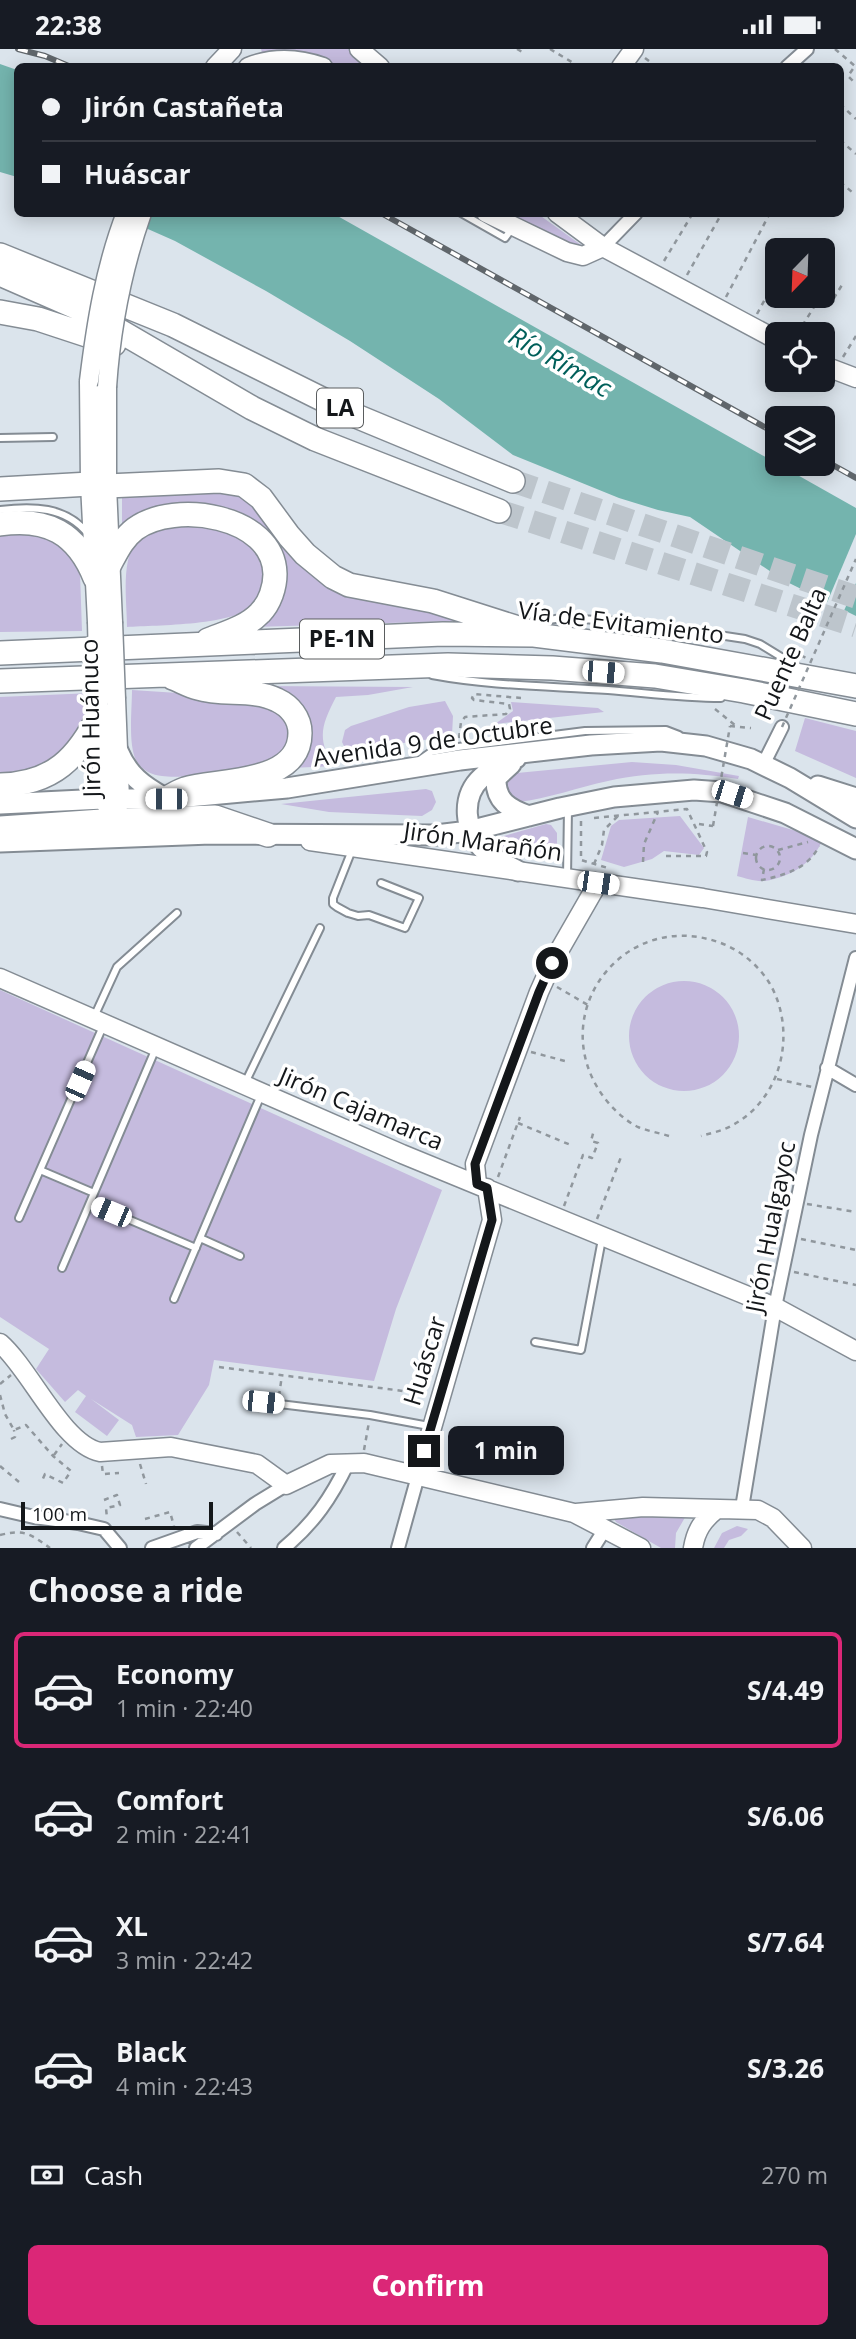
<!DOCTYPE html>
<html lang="en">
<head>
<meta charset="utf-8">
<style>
	body { margin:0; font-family:"Open Sans",sans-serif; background:#242831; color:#f1f3f6; height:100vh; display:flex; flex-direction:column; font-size:26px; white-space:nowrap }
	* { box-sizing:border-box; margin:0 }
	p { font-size:23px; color:#9ea1a6 }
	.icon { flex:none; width:38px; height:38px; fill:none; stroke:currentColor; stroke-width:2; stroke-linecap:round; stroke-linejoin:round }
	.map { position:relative; height:1499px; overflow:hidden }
	.sheet { display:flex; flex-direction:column; background:#171b24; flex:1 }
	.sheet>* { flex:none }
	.top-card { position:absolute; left:14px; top:14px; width:830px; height:154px; border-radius:10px; box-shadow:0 4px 18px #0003; display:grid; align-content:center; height:154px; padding:0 28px; background:#171b24 }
	.needle { width:46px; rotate:203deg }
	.fabs { position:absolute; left:765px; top:189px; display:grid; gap:14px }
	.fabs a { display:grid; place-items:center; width:70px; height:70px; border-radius:10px; background:#171b24; box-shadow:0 4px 18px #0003; font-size:35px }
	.scale { position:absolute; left:21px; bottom:18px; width:192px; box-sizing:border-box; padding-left:7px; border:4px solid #14171a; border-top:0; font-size:19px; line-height:24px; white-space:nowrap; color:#14171a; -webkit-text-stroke:5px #fff; paint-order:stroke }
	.end { position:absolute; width:32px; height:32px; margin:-16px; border:9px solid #14171a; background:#fff; box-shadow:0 0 0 4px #fff }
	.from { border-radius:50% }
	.bubble { position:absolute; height:49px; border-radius:10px; background:#171b24; box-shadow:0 4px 18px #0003; font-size:23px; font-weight:700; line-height:49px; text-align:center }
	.car { position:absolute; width:21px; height:42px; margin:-21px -10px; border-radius:9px; box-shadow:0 0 5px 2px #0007; background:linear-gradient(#fff 24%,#345 0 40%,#fff 0 76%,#345 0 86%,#fff 0) }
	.top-card b { display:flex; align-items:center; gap:24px; height:66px; font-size:26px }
	.top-card b+b { border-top:2px solid #363941 }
	.top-card i { width:18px; height:18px; background:#f1f3f6 }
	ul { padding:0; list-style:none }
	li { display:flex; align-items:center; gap:21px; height:116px; margin:0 14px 10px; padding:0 14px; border:4px solid transparent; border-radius:10px }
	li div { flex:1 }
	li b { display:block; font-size:26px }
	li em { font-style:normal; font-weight:700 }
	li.active { border-color:#db2777 }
	li>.icon { width:63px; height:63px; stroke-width:1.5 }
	h2 { padding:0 28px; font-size:32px; line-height:84px }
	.pay { display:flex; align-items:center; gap:18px; height:77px; padding:0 28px; font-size:26px }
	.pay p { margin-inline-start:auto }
	.action { display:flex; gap:14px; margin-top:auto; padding:14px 28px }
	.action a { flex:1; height:80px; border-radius:10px; background:#db2777; color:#fff; font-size:28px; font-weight:700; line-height:80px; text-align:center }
	.status { display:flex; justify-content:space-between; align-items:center; height:49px; padding:0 35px; background:#171b24; direction:ltr }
	.status svg { height:19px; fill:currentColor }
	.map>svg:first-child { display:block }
	.green { fill:#c5bbde }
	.water { fill:#74b4ae }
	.pier { fill:#dbe4ec }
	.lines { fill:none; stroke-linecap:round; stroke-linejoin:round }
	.highway-tunnel { stroke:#bdc5cc; stroke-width:23; stroke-dasharray:23 11; stroke-linecap:butt }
	.lane-casing { stroke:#848c94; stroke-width:10 }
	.street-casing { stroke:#848c94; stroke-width:16 }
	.secondary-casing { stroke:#848c94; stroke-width:21 }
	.primary-casing { stroke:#848c94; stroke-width:23 }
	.highway-casing { stroke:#848c94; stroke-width:26 }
	.path { stroke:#90979d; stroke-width:2.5; stroke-dasharray:5 5; stroke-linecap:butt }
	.lane { stroke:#fff; stroke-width:6 }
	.street { stroke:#fff; stroke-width:12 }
	.secondary { stroke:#fff; stroke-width:18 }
	.primary { stroke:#fff; stroke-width:19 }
	.highway { stroke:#fff; stroke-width:23 }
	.rail-casing { stroke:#60666b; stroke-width:6 }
	.rail { stroke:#fff; stroke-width:3.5; stroke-dasharray:10; stroke-linecap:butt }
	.secondary-bridge-casing { stroke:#848c94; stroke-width:21; stroke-linecap:butt }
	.path-bridge { stroke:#90979d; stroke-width:2.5; stroke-dasharray:5 5; stroke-linecap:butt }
	.secondary-bridge { stroke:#fff; stroke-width:18 }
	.route { stroke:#14171a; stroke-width:9 }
	.labels { text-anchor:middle; stroke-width:7; stroke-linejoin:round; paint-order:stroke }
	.shield { fill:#fff; stroke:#5a5d5f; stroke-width:2 }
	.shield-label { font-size:23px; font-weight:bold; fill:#14171a }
	.street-label { font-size:24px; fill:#14171a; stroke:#fff }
	.water-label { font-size:26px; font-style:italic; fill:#005f5a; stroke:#fff }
</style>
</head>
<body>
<div class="status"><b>22:38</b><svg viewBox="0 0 49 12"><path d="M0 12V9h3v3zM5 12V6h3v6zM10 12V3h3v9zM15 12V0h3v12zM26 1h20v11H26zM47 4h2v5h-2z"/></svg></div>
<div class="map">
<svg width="856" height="1499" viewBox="0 0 856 1499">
	<rect width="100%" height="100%" fill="#dbe4ec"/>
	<path class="green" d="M261 0H348L368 17H337L313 8 263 7Z
		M519 165H538L584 198H572L514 171Z
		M241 442 303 512 487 571 252 578 281 511 189 456H163L142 462 122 477V446Z
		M167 472 246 484 270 524C266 532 263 547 256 554 238 577 156 576 127 578 127 552 120 511 138 489 144 482 159 477 167 472Z
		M34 479 65 491 80 524 82 582 0 583V484Z
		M258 637 413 638 368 646 336 648C322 675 316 690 334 717L291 719 309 674 305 659 288 646Z
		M132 641 255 649 295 674C292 683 289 697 282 703 263 719 187 731 162 727 152 726 141 721 136 711 128 695 132 660 132 641Z
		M92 644V658L55 716 0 729V648Z
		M445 652 453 667 452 686 413 693 364 698 347 703 342 693 345 681 351 677 409 658Z
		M511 653 598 659 604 663 495 675 513 662Z
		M805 669 856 682V729L795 702Z
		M632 713 676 716 739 727 738 730C692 723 655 722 608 732 578 738 548 750 518 753L510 750 504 735 517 724Z
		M426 740 432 742 436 753 432 761 422 767 329 763 281 755Z
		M680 767 704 799 699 806 664 802 652 810 624 818 601 811 611 777 619 771Z
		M748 768 810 786 822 792C812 815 790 828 765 832 756 833 745 829 737 827Z
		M546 775 551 776 557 784V808L555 809 502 799 489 794 490 791Z
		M629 987a55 55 0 1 1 110 0a55 55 0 1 1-110 0Z
		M0 941 442 1141 396 1260 374 1332 214 1311 209 1336 178 1386 136 1388 132 1376 91 1350 119 1371 107 1387 75 1363 86 1347 78 1341 65 1353 36 1320 49 1300 0 1268Z
		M687 1465 676 1484 675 1499H661L616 1473 613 1468Z
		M737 1477 748 1480 741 1487 729 1491 724 1499H714L722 1484Z"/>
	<path class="water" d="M0 15 17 21V128L0 123Z
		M114 165H334L856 459V567L783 531 690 468 658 461 619 449 513 406 439 350 350 292 266 242 175 192Z"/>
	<path class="pier" d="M856 485V534L843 564 826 556Z"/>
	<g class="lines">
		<path class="highway-tunnel" d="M513 432 856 548
			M499 462 856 577"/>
		<g class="lane-casing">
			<path id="lane" d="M461 164 505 189 513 178
				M0 389 53 388
				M0 461C32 457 66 457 88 485
				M521 575 562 569 633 573 745 590 760 595 796 617
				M432 626C491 637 549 637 608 641 646 644 683 649 721 649
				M421 710 431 703 458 698 585 682 666 681 679 686
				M352 801 333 849V855L337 858 348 864 358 867 369 866 405 879 419 849 381 834
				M567 829 568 759
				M94 968 117 918 177 864
				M245 1034 320 879
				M40 1121 94 1144
				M90 1154 196 1199
				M19 1169 104 975
				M200 1189 240 1207
				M62 1219 156 999
				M174 1250 261 1046
				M535 1293 581 1301 602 1190
				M263 1353 370 1366 429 1377"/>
		</g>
		<g class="street-casing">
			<path id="street" d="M787 18 807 0
				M603 198 636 164
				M763 716 782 678
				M827 1019 856 1036
				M742 1459 775 1258 811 1086 856 909
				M0 1460 34 1468 78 1474 104 1480 120 1499
				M152 1499 197 1483 216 1485
				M196 1499 255 1455 286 1436
				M284 1499C314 1474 331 1449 348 1414
				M398 1499 418 1427
				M593 1499 605 1480"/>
		</g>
		<g class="secondary-casing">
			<path id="secondary" d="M359 0 380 18
				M215 18 232 0
				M248 18C273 8 298 9 323 18
				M621 18 634 0
				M486 164 567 203 583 207 603 198
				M557 164 603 198 777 291
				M822 316 856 329
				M89 332 90 435 97 573
				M107 338V437L113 573
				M116 650 120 750 117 761
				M100 666 103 750 110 762
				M310 792 703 849 856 875
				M0 929 402 1105 775 1258 856 1302
				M477 1135 475 1115 539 943 552 914 598 834
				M0 1294C31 1321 62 1395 100 1403L171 1398 257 1415 286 1436 330 1415 364 1414 574 1464 641 1499
				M418 1427 492 1171 487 1139
				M576 1464 643 1458 758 1461 773 1469 802 1499
				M693 1499C696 1481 703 1471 717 1460"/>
		</g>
		<g class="primary-casing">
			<path id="primary" d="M118 702C128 726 143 737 165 749
				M516 709C504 714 492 719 482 728 460 748 464 783 485 802 494 811 507 816 518 822
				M511 715 496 729C495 752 509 760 529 767
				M818 737 856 749
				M0 755 103 750H166L287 739 460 711 591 696 661 692 706 697 751 710 790 729 856 769
				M0 793 211 785 436 786 469 782 560 759 614 748 694 741 722 743 785 764 856 800"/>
		</g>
		<g class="highway-casing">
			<path id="highway" d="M0 206 173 276 356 367 513 432
				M0 225 87 263 252 359 315 390 499 462
				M0 263 38 270 114 295
				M107 437 219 432 244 436 261 449 289 487 305 505 333 528 349 536 433 552 518 579
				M0 440 90 435
				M0 475C47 468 77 484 95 529
				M110 515C117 502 123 489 135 480 174 451 274 466 275 525 275 538 270 554 260 564 247 578 225 584 208 591
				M0 604 443 585 534 586 662 602 856 637
				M0 632 448 616 552 619 655 627 744 642 856 665
				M0 736C53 735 78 709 100 664
				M166 750C172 746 179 742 185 740 219 730 300 736 300 684 300 669 290 657 277 651 253 639 223 647 198 639 189 637 181 632 173 629
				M0 779 102 772 215 768 268 786"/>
		</g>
		<path class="path" d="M517 0 524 4
			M550 0 580 18
			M835 0 855 17 848 27 856 35
			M645 9 657 18
			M840 55 856 70
			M840 91 856 105
			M840 133 852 143
			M770 210 777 215
			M664 212 693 164
			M687 226 722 164
			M726 248 770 164
			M757 265 777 228
			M797 285 821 247 832 252 842 236
			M843 308 856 287
			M792 602 808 610
			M715 660 736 677
			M730 677 751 679
			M459 689 461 673 465 668 506 665 510 660 509 655 474 651 472 649 474 645 521 649
			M594 769 687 760 707 803 706 807H665
			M581 772V811L608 819
			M699 775 713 777
			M756 809a12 12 0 1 1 24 0a12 12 0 1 1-24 0Z
			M778 801 808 793
			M743 804 756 806
			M643 813 644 795 658 763
			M594 815 602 796 604 781 618 767
			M764 820 762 831C784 826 808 820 819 797
			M557 938 588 956
			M531 1003 565 1012
			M777 1030 812 1038
			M518 1074 573 1097
			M669 1087C659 1084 648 1082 638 1078 624 1071 612 1059 603 1047 544 965 623 860 718 893 742 901 765 921 775 945 795 992 779 1052 731 1077 722 1082 711 1084 701 1087
			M498 1128 520 1068
			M807 1155 856 1163
			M564 1157 583 1106 592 1109 598 1094 591 1092 594 1081
			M597 1170 621 1108
			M801 1190 856 1201
			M794 1223 856 1236
			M219 1318 426 1345
			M0 1335 11 1326
			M0 1346 5 1365 14 1381 26 1376 53 1407 71 1422 63 1434 45 1425 41 1434
			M279 1347 282 1326
			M11 1390 15 1388 14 1381
			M364 1401 369 1373
			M54 1406 62 1395
			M140 1415 146 1435
			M0 1417 19 1433
			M102 1417 103 1425 119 1424
			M104 1451 117 1446 120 1456 106 1459 107 1469
			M145 1470 170 1463 174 1477
			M237 1483 251 1499
			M0 1486C25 1480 30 1485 50 1499"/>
		<use href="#lane" class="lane"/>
		<use href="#street" class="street"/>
		<use href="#secondary" class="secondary"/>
		<use href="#primary" class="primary"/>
		<use href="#highway" class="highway"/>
		<g class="rail-casing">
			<path id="rail" d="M18 0 45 7 71 18
				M381 164 777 385
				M822 410 856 429"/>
		</g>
		<use href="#rail" class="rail"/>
		<g class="secondary-bridge-casing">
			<path id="secondary-bridge" d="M89 332C96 275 105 218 126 164
				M107 338C111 279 122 221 142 164
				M97 573 99 652
				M113 573 116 650"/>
		</g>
		<path class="path-bridge" d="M782 678 856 510
			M713 777 730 677"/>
		<use href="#secondary-bridge" class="secondary-bridge"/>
	</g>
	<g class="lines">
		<path class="route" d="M424 1402 492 1171 487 1139 477 1135 475 1115 539 943 552 914"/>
	</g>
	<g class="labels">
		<g class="shield">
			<rect x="317" y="339.5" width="46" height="39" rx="5"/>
			<rect x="300" y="570.5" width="84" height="39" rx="5"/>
		</g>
		<g class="shield-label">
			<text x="340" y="367">LA</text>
			<text x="342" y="598">PE-1N</text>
		</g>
		<g class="street-label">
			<text transform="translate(621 574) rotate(7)" y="8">Vía de Evitamiento</text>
			<text transform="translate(791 605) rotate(-66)" y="8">Puente Balta</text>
			<text transform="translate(91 669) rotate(-91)" y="8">Jirón Huánuco</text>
			<text transform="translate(433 693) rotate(-8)" y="8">Avenida 9 de Octubre</text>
			<text transform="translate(483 793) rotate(8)" y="8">Jirón Marañón</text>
			<text transform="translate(361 1060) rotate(23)" y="8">Jirón Cajamarca</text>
			<text transform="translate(771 1178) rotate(-79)" y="8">Jirón Hualgayoc</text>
			<text transform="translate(425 1312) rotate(-73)" y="8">Huáscar</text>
		</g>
		<g class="water-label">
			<text transform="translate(560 313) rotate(30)" y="9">Río Rímac</text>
		</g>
	</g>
</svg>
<div class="fabs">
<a><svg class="needle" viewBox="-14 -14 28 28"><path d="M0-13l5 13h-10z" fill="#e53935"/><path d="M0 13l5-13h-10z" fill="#9ea1a6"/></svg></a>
<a><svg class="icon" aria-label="locate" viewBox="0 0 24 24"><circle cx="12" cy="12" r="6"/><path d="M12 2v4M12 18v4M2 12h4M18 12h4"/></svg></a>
<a><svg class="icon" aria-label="layers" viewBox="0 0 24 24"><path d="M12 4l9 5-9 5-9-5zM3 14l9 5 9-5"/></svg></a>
</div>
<div class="scale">100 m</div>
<i class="end from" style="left:552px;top:914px"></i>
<i class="end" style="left:424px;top:1402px"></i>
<div class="bubble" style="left:448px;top:1377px;width:116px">1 min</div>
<i class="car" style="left:603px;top:623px;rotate:95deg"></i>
<i class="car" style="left:732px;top:745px;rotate:108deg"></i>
<i class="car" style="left:166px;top:750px;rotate:270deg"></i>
<i class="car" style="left:598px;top:834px;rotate:98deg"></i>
<i class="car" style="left:80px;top:1032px;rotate:24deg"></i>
<i class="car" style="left:111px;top:1163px;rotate:293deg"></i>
<i class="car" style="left:263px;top:1353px;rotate:96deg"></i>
<div class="top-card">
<b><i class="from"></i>Jirón Castañeta</b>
<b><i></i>Huáscar</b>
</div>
</div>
<section class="sheet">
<h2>Choose a ride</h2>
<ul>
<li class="active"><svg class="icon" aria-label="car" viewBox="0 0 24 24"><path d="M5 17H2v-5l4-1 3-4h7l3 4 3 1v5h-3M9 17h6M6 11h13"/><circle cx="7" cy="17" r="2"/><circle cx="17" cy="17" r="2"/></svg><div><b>Economy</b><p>1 min · 22:40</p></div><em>S/4.49</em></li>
<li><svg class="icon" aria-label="car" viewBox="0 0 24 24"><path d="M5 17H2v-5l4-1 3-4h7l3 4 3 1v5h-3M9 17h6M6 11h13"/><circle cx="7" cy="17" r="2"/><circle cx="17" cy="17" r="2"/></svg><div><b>Comfort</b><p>2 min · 22:41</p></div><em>S/6.06</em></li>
<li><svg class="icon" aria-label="car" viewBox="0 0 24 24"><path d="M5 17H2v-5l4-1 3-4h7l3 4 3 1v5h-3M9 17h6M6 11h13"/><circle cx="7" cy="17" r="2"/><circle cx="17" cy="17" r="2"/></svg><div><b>XL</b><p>3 min · 22:42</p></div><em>S/7.64</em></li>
<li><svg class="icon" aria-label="car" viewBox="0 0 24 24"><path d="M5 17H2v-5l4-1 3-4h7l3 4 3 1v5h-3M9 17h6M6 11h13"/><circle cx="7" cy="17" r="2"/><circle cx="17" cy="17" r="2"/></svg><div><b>Black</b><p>4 min · 22:43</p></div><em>S/3.26</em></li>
</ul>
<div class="pay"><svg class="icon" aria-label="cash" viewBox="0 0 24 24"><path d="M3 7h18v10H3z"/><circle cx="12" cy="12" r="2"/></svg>Cash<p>270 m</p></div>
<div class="action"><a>Confirm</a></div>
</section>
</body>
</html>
